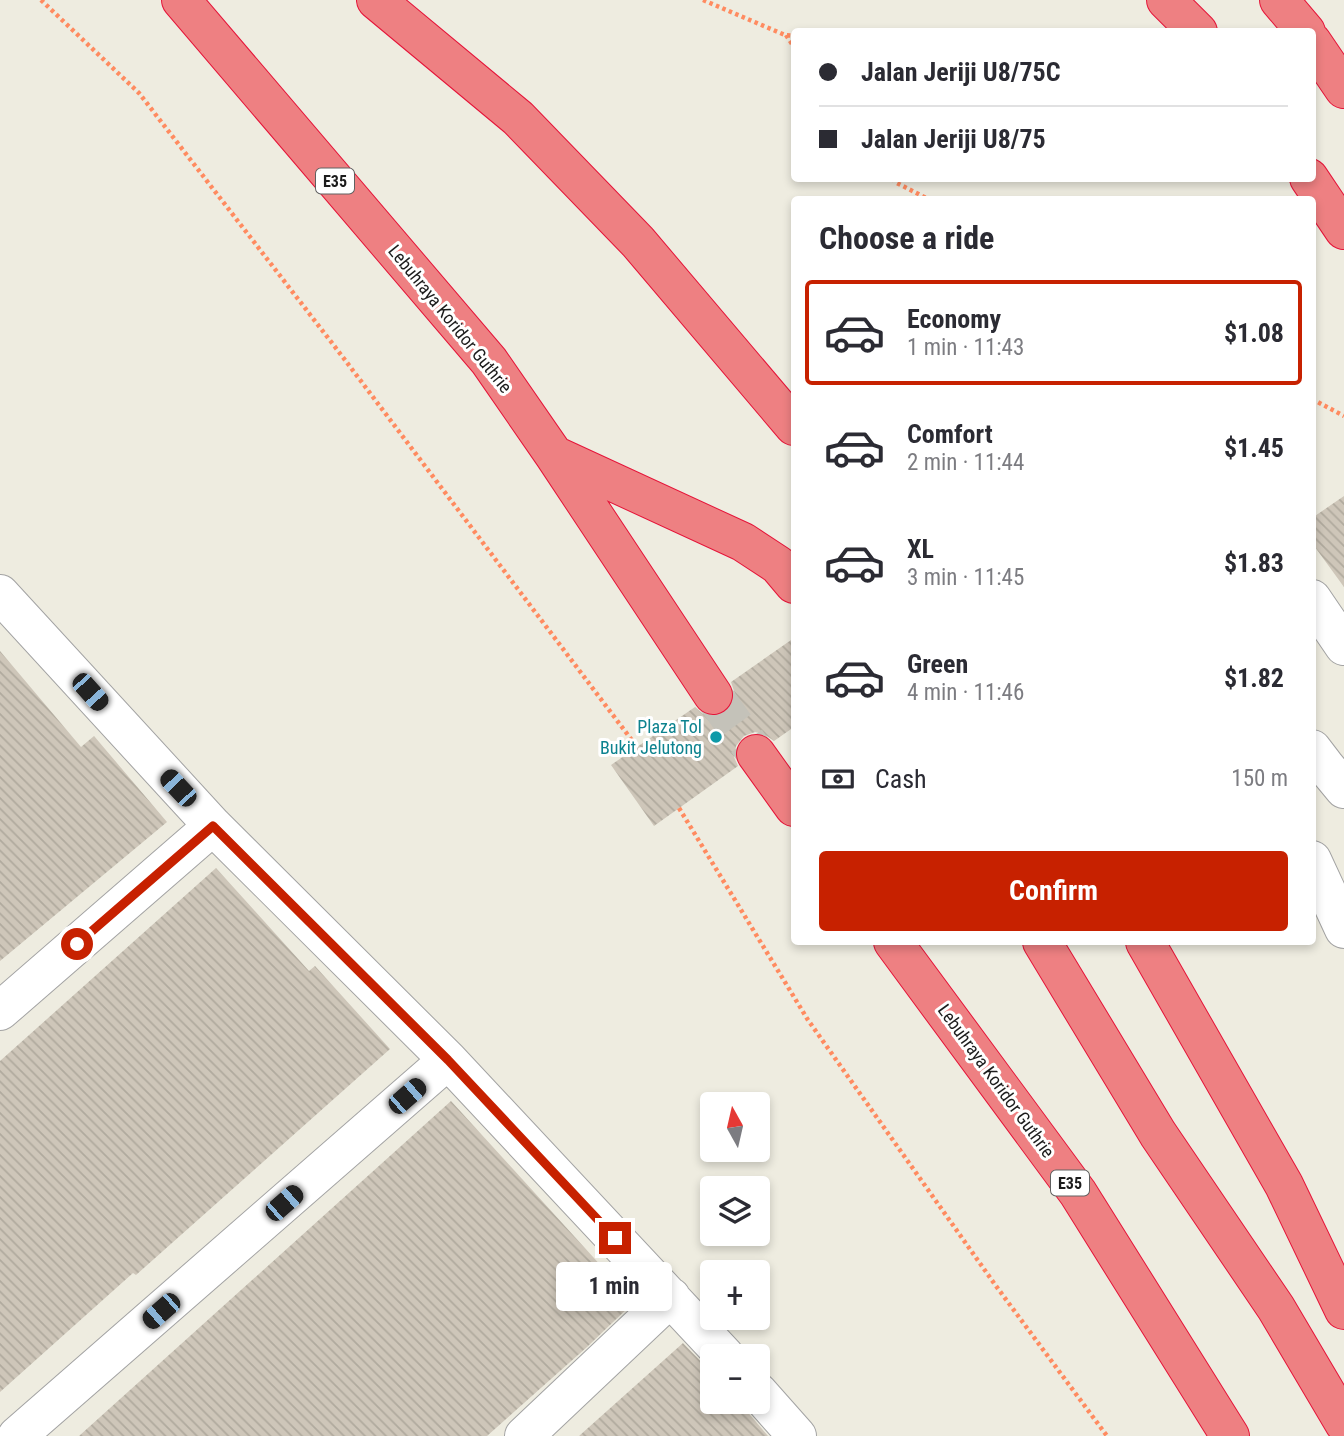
<!DOCTYPE html>
<html lang="en">
<head>
<meta charset="utf-8">
<style>
	body { margin:0; font-family:"Roboto Condensed",sans-serif; background:#f2f2f3; color:#2b2b33; height:100vh; display:flex; flex-direction:column; font-size:26px; white-space:nowrap }
	* { box-sizing:border-box; margin:0 }
	p { font-size:23px; color:#7c7c81 }
	.icon { flex:none; width:38px; height:38px; fill:none; stroke:currentColor; stroke-width:2; stroke-linecap:round; stroke-linejoin:round }
	.map { position:relative; flex:1; overflow:hidden }
	.sheet { position:absolute; left:791px; top:196px; width:525px; height:749px; display:flex; flex-direction:column; background:#fff; border-radius:7px; box-shadow:0 4px 10px #0003 }
	.sheet>* { flex:none }
	.top-card { position:absolute; left:791px; top:28px; width:525px; height:154px; border-radius:7px; box-shadow:0 4px 10px #0003; display:grid; align-content:center; height:154px; padding:0 28px; background:#fff }
	.needle { width:46px; rotate:352deg }
	.tools { position:absolute; left:700px; top:1092px; display:grid; gap:14px }
	.tools a { display:grid; place-items:center; width:70px; height:70px; border-radius:7px; background:#fff; box-shadow:0 4px 10px #0003; font-size:35px }
	.end { position:absolute; width:32px; height:32px; margin:-16px; border:9px solid #c72100; background:#fff; box-shadow:0 0 0 4px #fff }
	.from { border-radius:50% }
	.bubble { position:absolute; height:49px; border-radius:7px; background:#fff; box-shadow:0 4px 10px #0003; font-size:23px; font-weight:700; line-height:49px; text-align:center }
	.car { position:absolute; width:21px; height:42px; margin:-21px -10px; border-radius:9px; box-shadow:0 0 5px 2px #0007; background:linear-gradient(#222 24%,#8ab4d8 0 40%,#222 0 76%,#8ab4d8 0 86%,#222 0) }
	.top-card b { display:flex; align-items:center; gap:24px; height:66px; font-size:26px }
	.top-card b+b { border-top:2px solid #e1e1e2 }
	.top-card i { width:18px; height:18px; background:#2b2b33 }
	ul { padding:0; list-style:none }
	li { display:flex; align-items:center; gap:21px; height:105px; margin:0 14px 10px; padding:0 14px; border:4px solid transparent; border-radius:7px }
	li div { flex:1 }
	li b { display:block; font-size:26px }
	li em { font-style:normal; font-weight:700 }
	li.selected { border-color:#c72100 }
	li>.icon { width:63px; height:63px; stroke-width:1.5 }
	h2 { padding:0 28px; font-size:32px; line-height:84px }
	.pay { display:flex; align-items:center; gap:18px; height:77px; padding:0 28px; font-size:26px }
	.pay p { margin-inline-start:auto }
	.cta { display:flex; gap:14px; margin-top:auto; padding:14px 28px }
	.cta a { flex:1; height:80px; border-radius:7px; background:#c72100; color:#fff; font-size:28px; font-weight:700; line-height:80px; text-align:center }
	.map>svg:first-child { display:block }
	.building { fill:url(#building-back-hatch) }
	.lines { fill:none; stroke-linecap:round; stroke-linejoin:round }
	.highway-tunnel { stroke:#c4c2b9; stroke-width:38; stroke-dasharray:38 19; stroke-linecap:butt }
	.minor-casing { stroke:#a3a3a3; stroke-width:40 }
	.highway-casing { stroke:#e51439; stroke-width:40 }
	.path { stroke:#ff8b60; stroke-width:4.5; stroke-dasharray:3.5 3.5; stroke-linecap:butt }
	.minor { stroke:#fff; stroke-width:38 }
	.highway { stroke:#ee8082; stroke-width:38 }
	.route { stroke:#c72100; stroke-width:9 }
	.culture-dot { fill:#0f9aa8; stroke:#fff; stroke-width:2.5 }
	.labels { text-anchor:middle; stroke-width:6; stroke-linejoin:round; paint-order:stroke }
	.shield { fill:#fff; stroke:#606060; stroke-width:2 }
	.shield-label { font-size:16px; font-weight:bold; fill:#1c1c1c }
	.street-label { font-size:18px; fill:#1c1c1c; stroke:#fff }
	.culture-label { font-size:18px; fill:#0d838f; stroke:#fff; text-anchor:end }
</style>
</head>
<body>
<div class="map">
<svg width="1344" height="1436" viewBox="0 0 1344 1436">
	<defs>
		<pattern id="building-back-hatch" width="6" height="6" patternUnits="userSpaceOnUse" patternTransform="scale(1.75)"><rect width="6" height="6" fill="#cec6b9"/><path d="M-1 5l2 2M0 0l6 6M5-1l2 2" fill="none" stroke="#b0aa9e"/></pattern>
	</defs>
	<rect width="100%" height="100%" fill="#eeece0"/>
	<path class="building" d="M1344 496V587L1312 543V518Z
		M794 638V727L774 741 764 734 755 732 744 736 736 746 734 757 738 766 654 826 611 765 695 707 703 714 714 717 726 713 732 705 735 694 731 682Z
		M0 651 81 747 94 736 167 822 0 961Z
		M216 868 309 971 315 966 390 1049 136 1275 133 1273 0 1392V1061Z
		M451 1101 634 1302 587 1347 487 1436H79Z
		M683 1343 712 1373V1402H739L768 1436H579Z"/>
	<g class="lines">
		<path class="highway-tunnel" d="M713 695 756 754"/>
		<g class="minor-casing">
			<path id="minor" d="M0 594 213 826 448 1060 725 1356
				M1312 599 1344 646
				M1312 749 1325 766 1344 789
				M1312 860 1344 929
				M0 1011 213 826
				M758 1392 797 1436
				M17 1436 448 1060
				M524 1436 671 1297"/>
		</g>
		<g class="highway-casing">
			<path id="highway" d="M181 0 489 361 554 455 713 695
				M376 0 518 118 638 242 794 426
				M1166 0 1198 32
				M1279 0 1306 32
				M1312 42 1344 89
				M1309 178 1344 230
				M554 455 743 542 778 565 794 584
				M756 754 794 807
				M893 942 1078 1193 1230 1436
				M1042 942 1158 1134 1276 1308 1344 1423
				M1145 942 1284 1185 1344 1310"/>
		</g>
		<path class="path" d="M41 0 139 93 342 356 637 747
			M703 0 785 35 794 36
			M786 35 794 47
			M893 178 895 182 930 200
			M1312 399 1344 416
			M679 808 808 1020 996 1286 1107 1436"/>
		<use href="#minor" class="minor"/>
		<use href="#highway" class="highway"/>
	</g>
	<g class="lines">
		<path class="route" d="M77 944 213 826 448 1060 615 1238"/>
	</g>
	<circle class="culture-dot" cx="716" cy="737" r="7"/>
	<g class="labels">
		<g class="shield">
			<rect x="316" y="168.5" width="38" height="25" rx="5"/>
			<rect x="1051" y="1170.5" width="38" height="25" rx="5"/>
		</g>
		<g class="shield-label">
			<text x="335" y="187">E35</text>
			<text x="1070" y="1189">E35</text>
		</g>
		<g class="street-label">
			<text transform="translate(450 319) rotate(51)" y="6">Lebuhraya Koridor Guthrie</text>
			<text transform="translate(996 1081) rotate(54)" y="6">Lebuhraya Koridor Guthrie</text>
		</g>
		<g class="culture-label">
			<text x="702" y="733">Plaza Tol<tspan x="702" dy="21">Bukit Jelutong</tspan></text>
		</g>
	</g>
</svg>
<div class="tools">
<a><svg class="needle" viewBox="-14 -14 28 28"><path d="M0-13l5 13h-10z" fill="#e53935"/><path d="M0 13l5-13h-10z" fill="#7c7c81"/></svg></a>
<a><svg class="icon" aria-label="layers" viewBox="0 0 24 24"><path d="M12 4l9 5-9 5-9-5zM3 14l9 5 9-5"/></svg></a>
<a>+</a>
<a>−</a>
</div>
<i class="end from" style="left:77px;top:944px"></i>
<i class="end" style="left:615px;top:1238px"></i>
<div class="bubble" style="left:556px;top:1262px;width:116px">1 min</div>
<i class="car" style="left:90px;top:692px;rotate:138deg"></i>
<i class="car" style="left:178px;top:788px;rotate:317deg"></i>
<i class="car" style="left:407px;top:1096px;rotate:49deg"></i>
<i class="car" style="left:284px;top:1203px;rotate:49deg"></i>
<i class="car" style="left:161px;top:1311px;rotate:229deg"></i>
<div class="top-card">
<b><i class="from"></i>Jalan Jeriji U8/75C</b>
<b><i></i>Jalan Jeriji U8/75</b>
</div>
<section class="sheet">
<h2>Choose a ride</h2>
<ul>
<li class="selected"><svg class="icon" aria-label="car" viewBox="0 0 24 24"><path d="M5 17H2v-5l4-1 3-4h7l3 4 3 1v5h-3M9 17h6M6 11h13"/><circle cx="7" cy="17" r="2"/><circle cx="17" cy="17" r="2"/></svg><div><b>Economy</b><p>1 min · 11:43</p></div><em>$1.08</em></li>
<li><svg class="icon" aria-label="car" viewBox="0 0 24 24"><path d="M5 17H2v-5l4-1 3-4h7l3 4 3 1v5h-3M9 17h6M6 11h13"/><circle cx="7" cy="17" r="2"/><circle cx="17" cy="17" r="2"/></svg><div><b>Comfort</b><p>2 min · 11:44</p></div><em>$1.45</em></li>
<li><svg class="icon" aria-label="car" viewBox="0 0 24 24"><path d="M5 17H2v-5l4-1 3-4h7l3 4 3 1v5h-3M9 17h6M6 11h13"/><circle cx="7" cy="17" r="2"/><circle cx="17" cy="17" r="2"/></svg><div><b>XL</b><p>3 min · 11:45</p></div><em>$1.83</em></li>
<li><svg class="icon" aria-label="car" viewBox="0 0 24 24"><path d="M5 17H2v-5l4-1 3-4h7l3 4 3 1v5h-3M9 17h6M6 11h13"/><circle cx="7" cy="17" r="2"/><circle cx="17" cy="17" r="2"/></svg><div><b>Green</b><p>4 min · 11:46</p></div><em>$1.82</em></li>
</ul>
<div class="pay"><svg class="icon" aria-label="cash" viewBox="0 0 24 24"><path d="M3 7h18v10H3z"/><circle cx="12" cy="12" r="2"/></svg>Cash<p>150 m</p></div>
<div class="cta"><a>Confirm</a></div>
</section>
</div>
</body>
</html>
